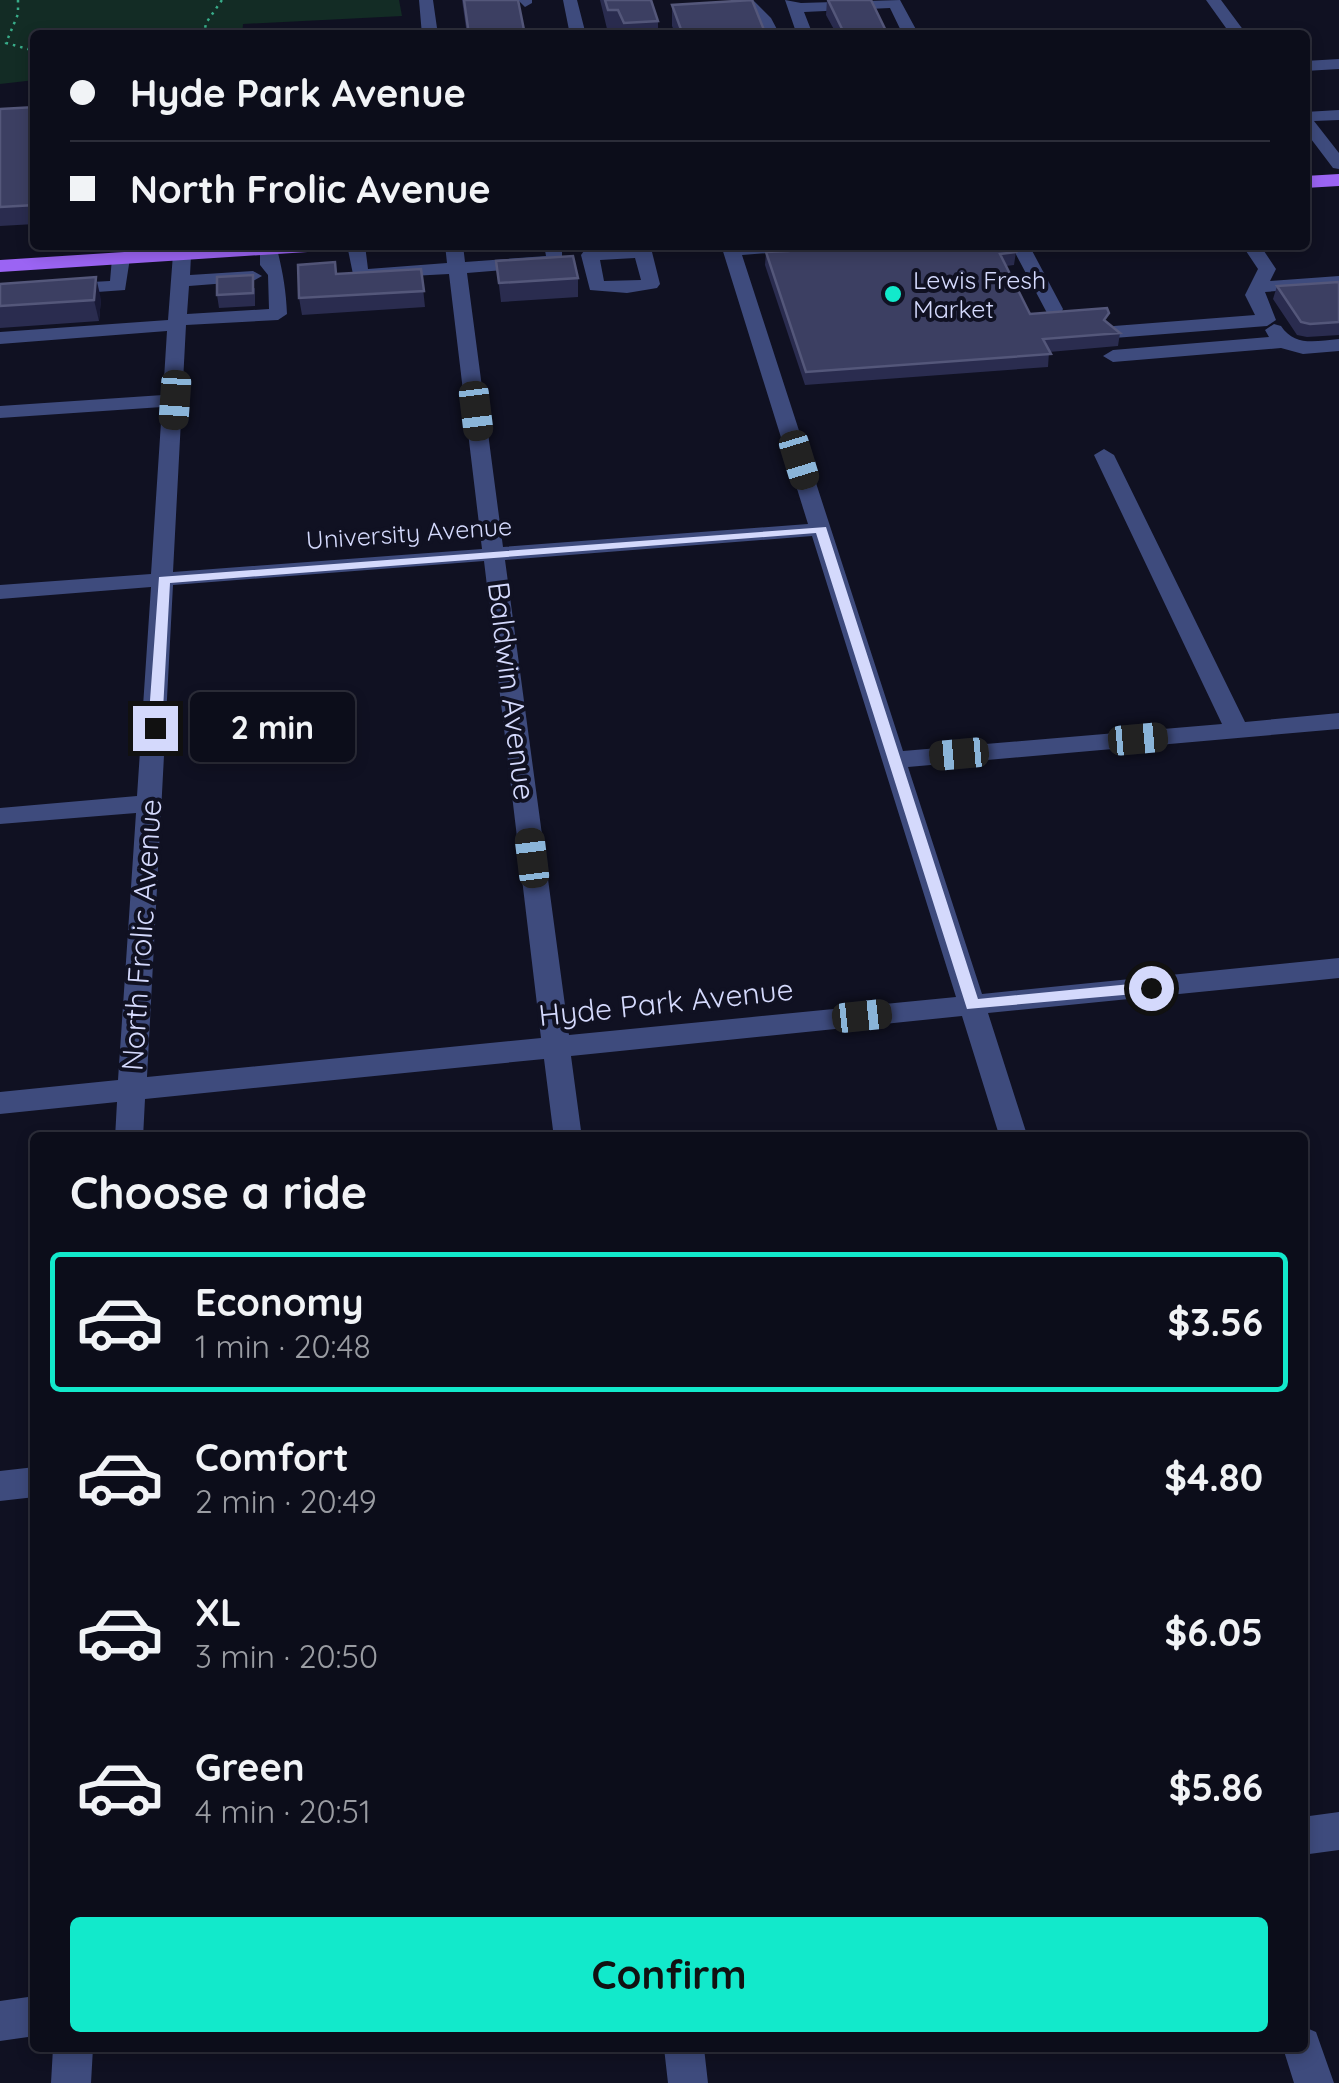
<!DOCTYPE html>
<html lang="en">
<head>
<meta charset="utf-8">
<style>
	body { margin:0; font-family:Quicksand,sans-serif; background:#1a1b27; color:#f1f3f6; height:100vh; display:flex; flex-direction:column; font-size:38px; white-space:nowrap }
	* { box-sizing:border-box; margin:0 }
	p { font-size:32px; color:#9a9ca2 }
	.icon { flex:none; width:55px; height:55px; fill:none; stroke:currentColor; stroke-width:2; stroke-linecap:round; stroke-linejoin:round }
	.map { position:relative; flex:1; overflow:hidden }
	.sheet { position:absolute; left:30px; top:1132px; width:1278px; height:920px; display:flex; flex-direction:column; background:#0c0d1a; border-radius:10px; box-shadow:0 5px 15px #0003,0 0 0 2px #2c2d39 }
	.sheet>* { flex:none }
	.guide { position:absolute; left:30px; top:30px; width:1280px; height:220px; border-radius:10px; box-shadow:0 5px 15px #0003,0 0 0 2px #2c2d39; display:grid; align-content:center; height:220px; padding:0 40px; background:#0c0d1a }
	.end { position:absolute; width:45px; height:45px; margin:-22px; border:12px solid #d4d9fc; background:#111; box-shadow:0 0 0 5px #111 }
	.from { border-radius:50% }
	.bubble { position:absolute; height:70px; border-radius:10px; background:#0c0d1a; box-shadow:0 5px 15px #0003,0 0 0 2px #2c2d39; font-size:32px; font-weight:700; line-height:70px; text-align:center }
	.car { position:absolute; width:30px; height:60px; margin:-30px -15px; border-radius:12px; box-shadow:0 0 8px 2px #0007; background:linear-gradient(#222 24%,#8ab4d8 0 40%,#222 0 76%,#8ab4d8 0 86%,#222 0) }
	.guide b { display:flex; align-items:center; gap:35px; height:95px; font-size:38px }
	.guide b+b { border-top:2px solid #2c2d39 }
	.guide i { width:25px; height:25px; background:#f1f3f6 }
	ul { padding:0; list-style:none }
	li { display:flex; align-items:center; gap:30px; height:140px; margin:0 20px 15px; padding:0 20px; border:5px solid transparent; border-radius:10px }
	li div { flex:1 }
	li b { display:block; font-size:38px }
	li em { font-style:normal; font-weight:700 }
	li.on { border-color:#12e9cb }
	li>.icon { width:90px; height:90px; stroke-width:1.5 }
	h2 { padding:0 40px; font-size:45px; line-height:120px }
	.cta { display:flex; gap:20px; margin-top:auto; padding:20px 40px }
	.cta a { flex:1; height:115px; border-radius:10px; background:#12e9cb; color:#111; font-size:40px; font-weight:700; line-height:115px; text-align:center }
	.map>svg:first-child { display:block }
	.green { fill:#132c25 }
	.lines { fill:none; stroke-linecap:round; stroke-linejoin:round }
	.path { stroke:#38ac89; stroke-width:2.5; stroke-dasharray:2.5 5; stroke-linecap:butt }
	.minor { fill:#3e4b7d; fill-rule:evenodd }
	.major { fill:#9b64f3; fill-rule:evenodd }
	.wall { fill:#2a2c4f }
	.shaded-wall { fill:#181935 }
	.building { fill:#3c3f62; stroke:#54577a; stroke-width:2.5 }
	.route { fill:#d4d9fc }
	.poi-dot { fill:#12e9cb; stroke:#101122; stroke-width:4 }
	.labels { text-anchor:middle; stroke-width:8; stroke-linejoin:round; paint-order:stroke }
	.far-poi-label { font-size:25px; fill:#d4d9fc; stroke:#101122; text-anchor:start }
	.far-street-label { font-size:25px; fill:#d4d9fc; stroke:#101122 }
	.street-label { font-size:30px; fill:#d4d9fc; stroke:#101122 }
</style>
</head>
<body>
<div class="map">
<svg width="1339" height="2083" viewBox="0 0 1339 2083">
	<rect width="100%" height="100%" fill="#101122"/>
	<path class="green" d="M0 0H399L402 16 243 24 242 35H35V80L0 84Z"/>
	<g class="lines">
		<path class="path" d="M18 0V14L6 43 35 51
			M204 35 206 23 222 0"/>
		<path class="minor" d="M419 0H433L438 35H422Z
			M518 0H532V3L525 7Z
			M563 0H577L586 35H570Z
			M738 0H753L771 18 780 35H764L759 23Z
			M785 0 801 3 900 0 919 35H903L890 8 804 12 813 35H797Z
			M1206 0H1221L1247 35H1231Z
			M1339 59V69L1305 71V61Z
			M1339 110V120L1314 121 1339 153V169L1333 168 1305 131V112Z
			M183 245H203L191 256 190 275 253 271 262 276 253 281 189 286 187 314 269 309 268 275 260 265V251L252 245H276C282 268 286 288 287 314L278 320 186 325 173 572 482 549 449 274 354 279 347 245H365L368 269 447 263 445 245H463L465 262 546 256 544 245H562V265L467 273 503 547 808 524 721 245H818L809 250 742 255 903 751 1222 724 1094 455 1104 449 1114 455 1245 722 1339 713V729L908 767 982 994 1339 958V978L988 1013 1028 1138H1000L962 1016 571 1056 582 1138H554L544 1059 145 1099 143 1138H115L117 1102 0 1114V1092L118 1080 136 813 0 824V808L137 796 151 587 0 599V585L151 574 162 407 0 418V406L163 395 167 331 0 344V332L168 320 173 254ZM812 536 956 997 569 1035 505 560ZM484 561 541 1038 147 1077 173 585Z
			M1011 245H1029L1063 309 1061 313H1047Z
			M1242 245H1260L1276 269 1270 281 1339 276V286L1265 292 1276 320 1267 326 1114 338 1105 332 1114 326 1255 315 1245 295 1258 269Z
			M643 247 652 252 660 284 657 288 627 293 590 290 581 255 584 251ZM635 258 641 280 604 281 600 260Z
			M121 253 130 258 125 290 0 299V287L110 281 112 258Z
			M1274 324 1281 326C1295 347 1316 341 1339 339V351L1303 354 1281 348 1113 362 1103 356 1113 350 1269 337 1265 330Z
			M35 1467V1497L0 1501V1471Z
			M1339 1812V1850L1302 1855V1817Z
			M35 1996V2036L0 2041V2001Z
			M1302 2026 1316 2032 1334 2083H1294L1283 2048H1302Z
			M53 2048H93L91 2083H51Z
			M664 2048H704L708 2083H668Z"/>
		<path class="major" d="M1339 174V186L1305 188V176Z
			M233 245H333L323 251 0 272V260Z"/>
	</g>
	<path class="wall" d="M462 0H518L525 35H467Z
		M600 0H651L658 21V35L608 33Z
		M827 0 888 35H837L826 15Z
		M672 5 766 35H676L672 26Z
		M35 107V224L0 226V109Z
		M787 248 1016 252 1014 265 1006 266 1030 314 1108 323 1120 333 1118 346 1049 352 1048 367 805 385 765 265 766 252 787 251Z
		M496 261 578 278V297L501 302Z
		M335 262 336 274 421 269 425 307 302 315 299 298Z
		M1339 282V335L1307 337 1297 335 1273 299 1277 286Z
		M0 284 101 299 99 321 0 328Z
		M255 288V306L219 308 217 295Z"/>
	<path class="shaded-wall" d="M96 277 101 299 99 321 94 300Z"/>
	<path class="building" d="M464 0H518L525 35H469Z
		M605 0H651L658 21 624 23 618 10H608Z
		M752 0 766 35H683L672 5Z
		M828 0H871L888 35H849L848 32 844 33Z
		M35 107V205L0 207V109Z
		M847 245H1012L1016 252 1000 254 1030 314 1107 308 1109 313 1104 320 1120 333 1043 339 1051 354 806 372 766 252 788 251 787 248Z
		M573 256 578 278 499 283 496 261Z
		M335 262 336 274 421 269 424 291 299 298 298 265Z
		M253 275V293L217 295V277Z
		M96 277 94 300 0 306V284Z
		M1339 282V322L1310 324 1301 322 1277 286Z"/>
	<path class="route" d="M826 527 978 999 1151 982 1159 988 1157 992 967 1009 816 533 170 583 162 728 155 733 148 728 159 577Z"/>
	<circle class="poi-dot" cx="893" cy="294" r="10"/>
	<g class="labels">
		<g class="far-poi-label">
			<text x="913" y="289">Lewis Fresh<tspan x="913" dy="29">Market</tspan></text>
		</g>
		<g class="far-street-label">
			<text transform="translate(409 533) rotate(-4)" y="9">University Avenue</text>
		</g>
		<g class="street-label">
			<text transform="translate(511 691) rotate(83)" y="10">Baldwin Avenue</text>
			<text transform="translate(142 935) rotate(-86)" y="10">North Frolic Avenue</text>
			<text transform="translate(666 1003) rotate(-6)" y="10">Hyde Park Avenue</text>
		</g>
	</g>
</svg>
<i class="end from" style="left:1151px;top:988px"></i>
<i class="end" style="left:155px;top:728px"></i>
<div class="bubble" style="left:190px;top:692px;width:165px">2 min</div>
<i class="car" style="left:175px;top:400px;rotate:184deg"></i>
<i class="car" style="left:476px;top:411px;rotate:173deg"></i>
<i class="car" style="left:799px;top:460px;rotate:163deg"></i>
<i class="car" style="left:1138px;top:739px;rotate:85deg"></i>
<i class="car" style="left:959px;top:754px;rotate:265deg"></i>
<i class="car" style="left:532px;top:858px;rotate:353deg"></i>
<i class="car" style="left:862px;top:1016px;rotate:84deg"></i>
<div class="guide">
<b><i class="from"></i>Hyde Park Avenue</b>
<b><i></i>North Frolic Avenue</b>
</div>
<section class="sheet">
<h2>Choose a ride</h2>
<ul>
<li class="on"><svg class="icon" aria-label="car" viewBox="0 0 24 24"><path d="M5 17H2v-5l4-1 3-4h7l3 4 3 1v5h-3M9 17h6M6 11h13"/><circle cx="7" cy="17" r="2"/><circle cx="17" cy="17" r="2"/></svg><div><b>Economy</b><p>1 min · 20:48</p></div><em>$3.56</em></li>
<li><svg class="icon" aria-label="car" viewBox="0 0 24 24"><path d="M5 17H2v-5l4-1 3-4h7l3 4 3 1v5h-3M9 17h6M6 11h13"/><circle cx="7" cy="17" r="2"/><circle cx="17" cy="17" r="2"/></svg><div><b>Comfort</b><p>2 min · 20:49</p></div><em>$4.80</em></li>
<li><svg class="icon" aria-label="car" viewBox="0 0 24 24"><path d="M5 17H2v-5l4-1 3-4h7l3 4 3 1v5h-3M9 17h6M6 11h13"/><circle cx="7" cy="17" r="2"/><circle cx="17" cy="17" r="2"/></svg><div><b>XL</b><p>3 min · 20:50</p></div><em>$6.05</em></li>
<li><svg class="icon" aria-label="car" viewBox="0 0 24 24"><path d="M5 17H2v-5l4-1 3-4h7l3 4 3 1v5h-3M9 17h6M6 11h13"/><circle cx="7" cy="17" r="2"/><circle cx="17" cy="17" r="2"/></svg><div><b>Green</b><p>4 min · 20:51</p></div><em>$5.86</em></li>
</ul>
<div class="cta"><a>Confirm</a></div>
</section>
</div>
</body>
</html>
